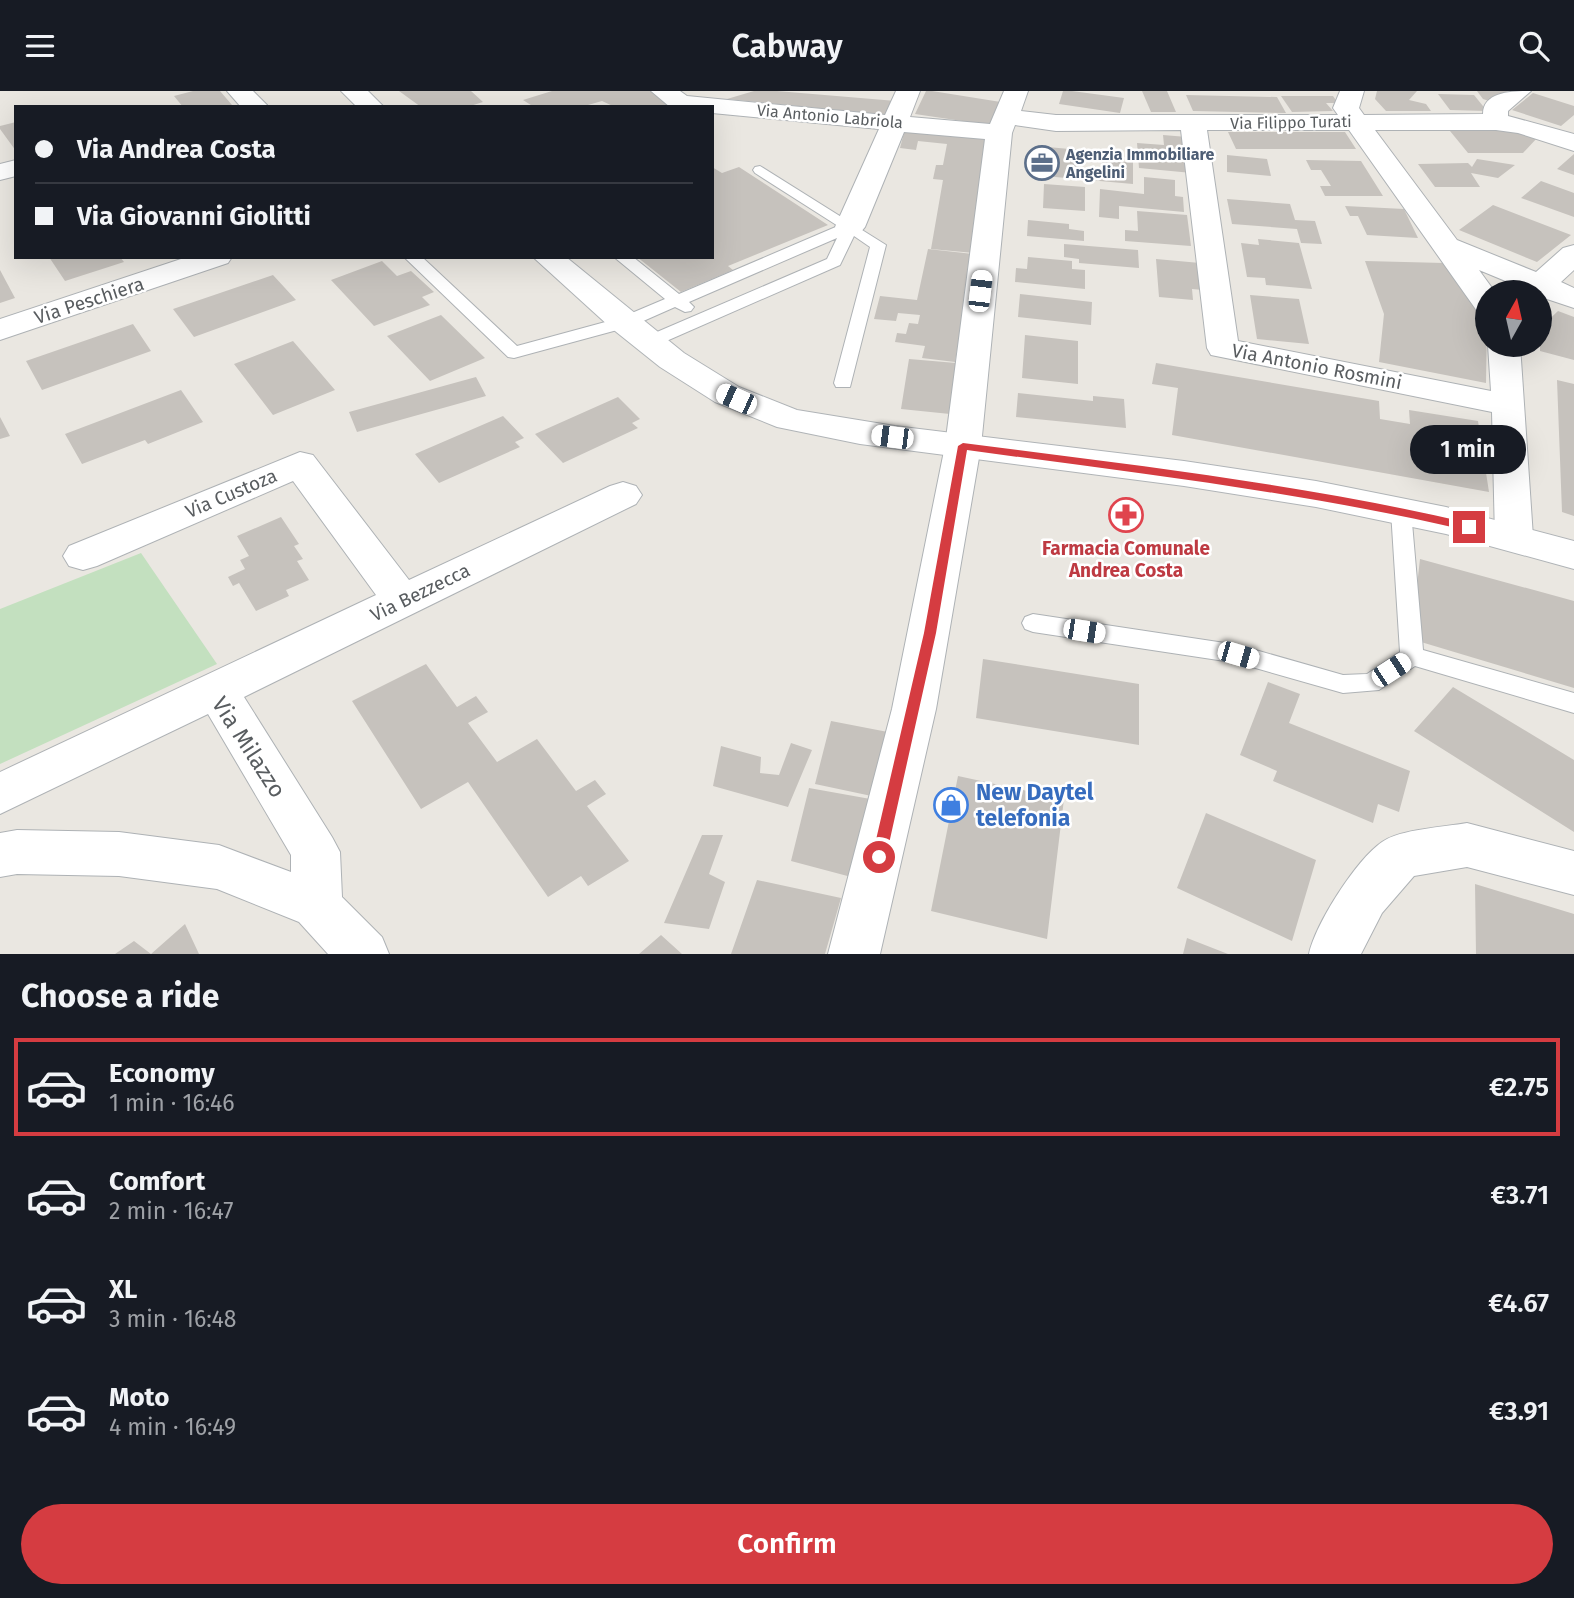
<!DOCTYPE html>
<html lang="en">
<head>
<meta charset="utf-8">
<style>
	body { margin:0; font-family:"Fira Sans",sans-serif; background:#242831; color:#f1f3f6; height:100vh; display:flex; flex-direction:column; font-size:26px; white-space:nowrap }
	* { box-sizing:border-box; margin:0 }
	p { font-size:23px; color:#9ea1a6 }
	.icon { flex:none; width:38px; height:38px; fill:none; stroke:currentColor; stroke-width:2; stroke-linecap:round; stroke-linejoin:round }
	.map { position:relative; height:863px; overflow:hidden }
	.panel { display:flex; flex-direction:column; background:#171b24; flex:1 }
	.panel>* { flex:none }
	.banner { position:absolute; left:14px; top:14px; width:700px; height:154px; border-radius:0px; box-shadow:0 7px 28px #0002; display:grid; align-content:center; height:154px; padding:0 21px; background:#171b24 }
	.needle { width:46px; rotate:8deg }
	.buttons { position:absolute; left:1475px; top:189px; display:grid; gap:14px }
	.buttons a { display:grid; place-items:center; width:77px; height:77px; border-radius:50%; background:#171b24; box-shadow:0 7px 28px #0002; font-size:35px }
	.end { position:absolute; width:32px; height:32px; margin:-16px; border:9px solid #d53c41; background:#fff; box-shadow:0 0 0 4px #fff }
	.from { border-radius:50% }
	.bubble { position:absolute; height:49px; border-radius:24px; background:#171b24; box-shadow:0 7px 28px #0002; font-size:23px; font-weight:600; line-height:49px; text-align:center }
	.car { position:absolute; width:21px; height:42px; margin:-21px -10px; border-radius:9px; box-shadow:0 0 5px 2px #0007; background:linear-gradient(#fff 24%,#345 0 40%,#fff 0 76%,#345 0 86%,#fff 0) }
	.banner b { display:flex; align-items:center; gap:24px; height:66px; font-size:26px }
	.banner b+b { border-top:2px solid #363941 }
	.banner i { width:18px; height:18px; background:#f1f3f6 }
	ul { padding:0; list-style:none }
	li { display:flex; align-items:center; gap:21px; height:98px; margin:0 14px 10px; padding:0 7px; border:4px solid transparent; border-radius:0px }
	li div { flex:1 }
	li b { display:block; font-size:26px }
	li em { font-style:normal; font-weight:600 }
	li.on { border-color:#d53c41 }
	li>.icon { width:63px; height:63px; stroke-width:1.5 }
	h2 { padding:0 21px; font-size:32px; line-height:84px }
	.primary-button { display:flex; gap:14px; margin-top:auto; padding:14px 21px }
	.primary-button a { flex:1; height:80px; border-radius:42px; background:#d53c41; color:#fff; font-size:28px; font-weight:600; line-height:80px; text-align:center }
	header { display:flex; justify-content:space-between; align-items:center; height:91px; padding:0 21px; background:#171b24; font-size:32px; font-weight:600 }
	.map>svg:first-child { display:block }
	.green { fill:#c3e0bf }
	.building { fill:#c6c2bd }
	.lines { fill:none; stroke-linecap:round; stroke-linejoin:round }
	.lane-casing { stroke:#aeb2b5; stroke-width:2 }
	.street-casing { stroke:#aeb2b5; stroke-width:2 }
	.secondary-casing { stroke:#b0b4b7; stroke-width:2 }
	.lane { fill:#fff; fill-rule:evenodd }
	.street { fill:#fff; fill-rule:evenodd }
	.secondary { fill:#fff; fill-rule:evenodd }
	.route { fill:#d53c41 }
	.labels { text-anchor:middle; stroke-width:5; stroke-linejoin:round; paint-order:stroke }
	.far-street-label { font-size:16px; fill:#595d60; stroke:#fff }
	.far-service-label { font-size:16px; font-weight:bold; fill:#4e5e75; stroke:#fff; text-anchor:start }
	.street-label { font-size:19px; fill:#595d60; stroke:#fff }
	.health-label { font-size:19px; font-weight:bold; fill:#be3a42; stroke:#fff }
	.near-street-label { font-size:23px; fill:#595d60; stroke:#fff }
	.near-shop-label { font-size:23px; font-weight:bold; fill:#366cbe; stroke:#fff; text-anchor:start }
</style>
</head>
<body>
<header><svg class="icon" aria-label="menu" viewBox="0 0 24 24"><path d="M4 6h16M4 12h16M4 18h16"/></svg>Cabway<svg class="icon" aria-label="search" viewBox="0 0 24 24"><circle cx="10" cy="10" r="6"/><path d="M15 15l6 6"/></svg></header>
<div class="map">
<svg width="1574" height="863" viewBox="0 0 1574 863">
	<rect width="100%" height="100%" fill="#eae7e1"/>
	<path class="green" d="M141 462 217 573 0 673V518Z"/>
	<path class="building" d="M193 0H220L232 14 183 16 174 5Z
		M399 0H471L483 11 467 16H421Z
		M552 0H651L672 14 615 16 602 10 581 16H534L523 9Z
		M754 0H777L896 10 888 24 727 8Z
		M926 0H932L1007 12 996 35 915 23Z
		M1063 0H1072L1124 7 1120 22 1059 13Z
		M1142 0H1167L1176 21H1151Z
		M1377 0H1417L1409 9 1426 13 1431 20H1386L1375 8Z
		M1477 0H1506L1513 3 1495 12 1483 8Z
		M1533 2 1574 15V24L1561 35 1512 19Z
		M1438 3 1474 4 1487 20 1450 19Z
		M1186 4 1277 6 1286 22 1193 20Z
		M1281 5H1333L1338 12H1326L1333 20 1292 21Z
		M16 31V60L0 38V35Z
		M905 38 989 45 974 162 931 158 943 89 933 88 936 74H943L947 53 918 50 916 59 900 57Z
		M1450 40H1519L1538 46 1523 62H1468Z
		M1228 41H1345L1356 58H1236Z
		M1163 44 1187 46 1192 82 1139 77 1137 52 1164 54Z
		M1037 55 1080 59 1079 78 1101 80 1102 70 1133 71V93L1033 84Z
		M1574 63V84L1557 78Z
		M1227 64 1267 68 1271 85 1227 81Z
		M1477 68 1515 74 1498 87 1471 82 1480 96H1435L1418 73 1468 72 1472 76Z
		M1306 69 1361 70 1383 105H1325L1320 95H1331L1321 79H1311Z
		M712 76 722 82 739 76 828 134 728 175 733 179 681 201 637 166H712Z
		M1144 86 1175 89V105L1183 106 1184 121 1119 115V128L1099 126 1100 98 1144 103Z
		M1541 90 1574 102V126L1521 107Z
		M1044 93 1085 96V120L1043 117Z
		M1227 108 1290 113 1295 129 1315 130 1322 153 1301 152 1297 138 1232 133Z
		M1493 114 1571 144 1537 171 1459 139Z
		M1345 115 1404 118 1418 147 1367 144 1358 125H1350Z
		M1137 120 1187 124 1191 155 1125 150V139L1138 140Z
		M1028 129 1069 133V138L1084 140V150L1027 145Z
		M1258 148 1299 152 1312 198 1266 194 1265 187 1247 186 1241 152 1259 154Z
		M1064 153 1138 159 1139 177 1079 172V168L1064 166Z
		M928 158 973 163 955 271 922 267 925 255 895 251 897 242 906 243 909 232 918 233 920 224 898 222 896 230 874 228 880 205 917 209Z
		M49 166H120L124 171 65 190Z
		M1028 166 1072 170V178L1085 179V198L1015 191 1016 177 1027 178Z
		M1156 168 1200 172 1203 199 1192 198 1193 209 1159 206Z
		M382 170 397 185 411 180 434 201 422 206 430 214 374 235 331 189Z
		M1365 170 1444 172 1487 229 1486 292 1379 271 1384 223Z
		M0 179 15 207 0 212Z
		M273 184 296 209 194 246 173 218Z
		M1020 203 1092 211 1091 234 1018 226Z
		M1250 204 1299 208 1309 253 1257 248Z
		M1558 220 1574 226V269L1540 260V237Z
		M441 224 485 267 430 290 387 245Z
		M133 233 151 260 42 299 26 270Z
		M1025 244 1078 250V293L1022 287Z
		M293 250 335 299 273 324 234 273Z
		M909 268 956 272 950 323 901 318Z
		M1156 272 1379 310 1380 328 1410 333 1409 319 1478 330 1489 401 1172 344 1178 297 1152 293Z
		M476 286 486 305 357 341 349 321Z
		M1557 289 1574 293V425L1562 421Z
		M181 299 203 331 148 353 145 349 82 373 65 343Z
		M1018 302 1093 310V305L1124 308 1126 337 1016 326Z
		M618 306 640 328 632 332 638 337 563 372 535 343Z
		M503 325 524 347 515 351 520 356 439 392 415 363Z
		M0 326 10 345 0 348Z
		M281 426 299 453 294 455 303 468 297 470 309 489 286 499 289 505 256 520 239 492 233 495 228 486 245 478 240 469 249 465 237 445Z
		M1420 468 1574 510V597L1411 548Z
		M983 568 1139 593V654L976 627Z
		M426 573 457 616 476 605 488 621 468 632 497 671 537 648 576 700 595 689 606 703 587 715 629 770 588 795 581 785 548 806 468 691 421 718 352 610Z
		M1268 591 1300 603 1289 632 1410 680 1399 721 1378 713 1373 732 1273 690 1277 680 1240 664Z
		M1453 596 1574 669V741L1414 640Z
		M831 630 893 642 881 707 815 693Z
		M791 652 812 659 788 716 713 695 721 655 761 666 760 682 779 684Z
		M958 685 1064 708 1047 848 931 820Z
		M809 697 876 709 855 787 791 770Z
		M1206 722 1316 769 1292 850 1177 797Z
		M702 744H723L709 783 725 791 709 838 664 832Z
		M757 789 841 807 825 863H731Z
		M1475 793 1574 823V863H1476Z
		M185 833 199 863H151Z
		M661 844 682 863H639Z
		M1187 847 1228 863H1183Z
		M134 850 151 863H115Z"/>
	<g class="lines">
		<g class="lane-casing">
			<path id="lane" d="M760 75 886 154 850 296H836L834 292 870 156 854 145 840 174 655 255 649 256 640 251 643 247 827 168 837 147 689 211 694 216 691 220 685 221 675 216 632 235 514 267 508 266 404 166H422L517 255 620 227 665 208 614 166H633L679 203 838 135 755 82 753 79 755 76Z
				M1401 413 1408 415 1411 420 1423 559 1574 602V622L1415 575 1379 599 1343 602 1238 572 1033 541 1025 538 1022 532 1025 526 1033 523 1238 554 1343 584 1367 583 1400 561 1391 420 1394 415Z"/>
		</g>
		<g class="street-casing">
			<path id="street" d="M227 0H253L267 14 241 16Z
				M651 0H680L687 5 885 24 896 0H920L910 26 990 33 1004 0H1028L1021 20 1056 24H1338L1333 17 1340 0H1364L1359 17 1364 24 1483 23C1483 0 1514 0 1531 0L1508 20V25L1574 43V60L1518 42 1496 39H1375L1457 149 1536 181 1563 157 1574 154V179L1561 191 1574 197V217L1544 207 1540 208V201H1517L1520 196 1479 179 1495 201H1488V222L1477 220 1349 39H1207L1238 250 1491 300 1488 254H1520L1533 446 1528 456 1514 460 1500 456 1495 446 1492 321 1211 264 1207 257 1181 39 1056 40 1015 34 1012 42 981 355 936 618 880 863H828L892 618 945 355 985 48 904 41 865 136 860 142 850 145 840 142 835 136 879 38 712 22V16H670Z
				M16 69V85L0 89V73Z
				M187 166H232L228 172 0 249V228Z
				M300 361 313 364 409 489 610 395 623 391 636 395 642 404 636 413 244 606 332 746 340 761 342 806 382 846 389 863H328L299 831 217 798 119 785 17 783 0 786V742L17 739 119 741 219 754 291 781V764L208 623 0 723V681L376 504 293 390 97 475 83 479 69 475 63 465 69 455Z
				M1467 732 1574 760V804L1467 776 1414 785 1382 822 1361 863H1309C1316 832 1356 769 1382 751 1400 738 1445 736 1467 732Z"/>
		</g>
		<g class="secondary-casing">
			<path id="secondary" d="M341 0H368L384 16H357Z
				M533 166H566L684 262 739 296 797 319 895 335 1184 370 1316 390 1446 416 1574 450V478L1446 443 1316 416 1184 395 860 353 777 336 715 311 660 276 610 236Z"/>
		</g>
		<use href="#lane" class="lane"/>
		<use href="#street" class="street"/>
		<use href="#secondary" class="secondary"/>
	</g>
	<path class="route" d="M963 352C1132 374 1302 393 1469 432L1474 436 1469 440C1304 401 1135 382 967 359L936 542 886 766 879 773 872 766 924 542 958 355Z"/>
	<defs>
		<g id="office-ring" transform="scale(1.75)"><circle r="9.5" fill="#fff" stroke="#5c6f8a" stroke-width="1.5"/><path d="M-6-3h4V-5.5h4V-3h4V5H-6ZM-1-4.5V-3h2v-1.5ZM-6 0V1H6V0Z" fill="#5c6f8a"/></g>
		<g id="pharmacy-ring" transform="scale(1.75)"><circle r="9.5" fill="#fff" stroke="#e0444e" stroke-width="1.5"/><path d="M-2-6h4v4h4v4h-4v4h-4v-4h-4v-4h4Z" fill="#e0444e"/></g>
		<g id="shop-ring" transform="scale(1.75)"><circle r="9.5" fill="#fff" stroke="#3f7fe0" stroke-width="1.5"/><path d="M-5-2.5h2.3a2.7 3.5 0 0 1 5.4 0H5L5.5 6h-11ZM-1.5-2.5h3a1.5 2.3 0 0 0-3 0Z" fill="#3f7fe0"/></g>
	</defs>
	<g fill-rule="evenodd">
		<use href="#office-ring" x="1042" y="72"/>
		<use href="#pharmacy-ring" x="1126" y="424"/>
		<use href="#shop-ring" x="951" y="714"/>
	</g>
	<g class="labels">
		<g class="far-street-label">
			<text transform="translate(830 25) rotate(5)" y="6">Via Antonio Labriola</text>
			<text transform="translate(1291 31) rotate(-1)" y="6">Via Filippo Turati</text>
		</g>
		<g class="far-service-label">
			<text x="1066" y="69">Agenzia Immobiliare<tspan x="1066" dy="18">Angelini</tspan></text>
		</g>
		<g class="street-label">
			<text transform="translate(89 209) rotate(-18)" y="7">Via Peschiera</text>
			<text transform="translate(1317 275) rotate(11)" y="7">Via Antonio Rosmini</text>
			<text transform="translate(231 402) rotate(-23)" y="7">Via Custoza</text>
			<text transform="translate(420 501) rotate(-26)" y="7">Via Bezzecca</text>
		</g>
		<g class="health-label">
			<text x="1126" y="464">Farmacia Comunale<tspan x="1126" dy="22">Andrea Costa</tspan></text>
		</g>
		<g class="near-street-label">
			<text transform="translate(249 656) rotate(57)" y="8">Via Milazzo</text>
		</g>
		<g class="near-shop-label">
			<text x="976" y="709">New Daytel<tspan x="976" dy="26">telefonia</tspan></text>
		</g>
	</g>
</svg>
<div class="buttons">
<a><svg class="needle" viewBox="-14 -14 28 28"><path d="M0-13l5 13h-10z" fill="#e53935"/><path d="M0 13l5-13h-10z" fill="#9ea1a6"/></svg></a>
</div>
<i class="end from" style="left:879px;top:766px"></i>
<i class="end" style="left:1469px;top:436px"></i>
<div class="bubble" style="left:1410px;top:334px;width:116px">1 min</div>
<i class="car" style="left:980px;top:200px;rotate:7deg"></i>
<i class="car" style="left:736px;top:308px;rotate:294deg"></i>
<i class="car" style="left:892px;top:346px;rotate:277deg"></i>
<i class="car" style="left:1084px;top:540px;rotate:99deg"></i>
<i class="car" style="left:1238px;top:564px;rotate:106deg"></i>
<i class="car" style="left:1391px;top:579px;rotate:57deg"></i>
<div class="banner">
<b><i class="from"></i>Via Andrea Costa</b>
<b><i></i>Via Giovanni Giolitti</b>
</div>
</div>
<section class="panel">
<h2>Choose a ride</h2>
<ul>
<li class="on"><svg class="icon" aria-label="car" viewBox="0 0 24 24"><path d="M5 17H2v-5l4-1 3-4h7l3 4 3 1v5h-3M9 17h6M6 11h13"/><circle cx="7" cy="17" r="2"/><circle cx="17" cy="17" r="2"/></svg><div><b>Economy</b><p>1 min · 16:46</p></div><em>€2.75</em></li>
<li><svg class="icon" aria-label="car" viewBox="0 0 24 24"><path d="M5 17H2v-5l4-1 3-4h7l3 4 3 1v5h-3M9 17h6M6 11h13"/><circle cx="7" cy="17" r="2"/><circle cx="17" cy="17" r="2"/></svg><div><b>Comfort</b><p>2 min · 16:47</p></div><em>€3.71</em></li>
<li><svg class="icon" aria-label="car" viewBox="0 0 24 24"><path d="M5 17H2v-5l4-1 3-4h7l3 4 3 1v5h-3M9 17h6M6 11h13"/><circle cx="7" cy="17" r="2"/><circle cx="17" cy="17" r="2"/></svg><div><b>XL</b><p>3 min · 16:48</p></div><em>€4.67</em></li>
<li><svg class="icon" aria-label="car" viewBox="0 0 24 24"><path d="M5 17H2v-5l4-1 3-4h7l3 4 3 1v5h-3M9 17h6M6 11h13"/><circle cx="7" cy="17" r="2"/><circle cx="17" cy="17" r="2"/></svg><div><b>Moto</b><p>4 min · 16:49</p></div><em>€3.91</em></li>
</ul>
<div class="primary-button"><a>Confirm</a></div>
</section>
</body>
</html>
